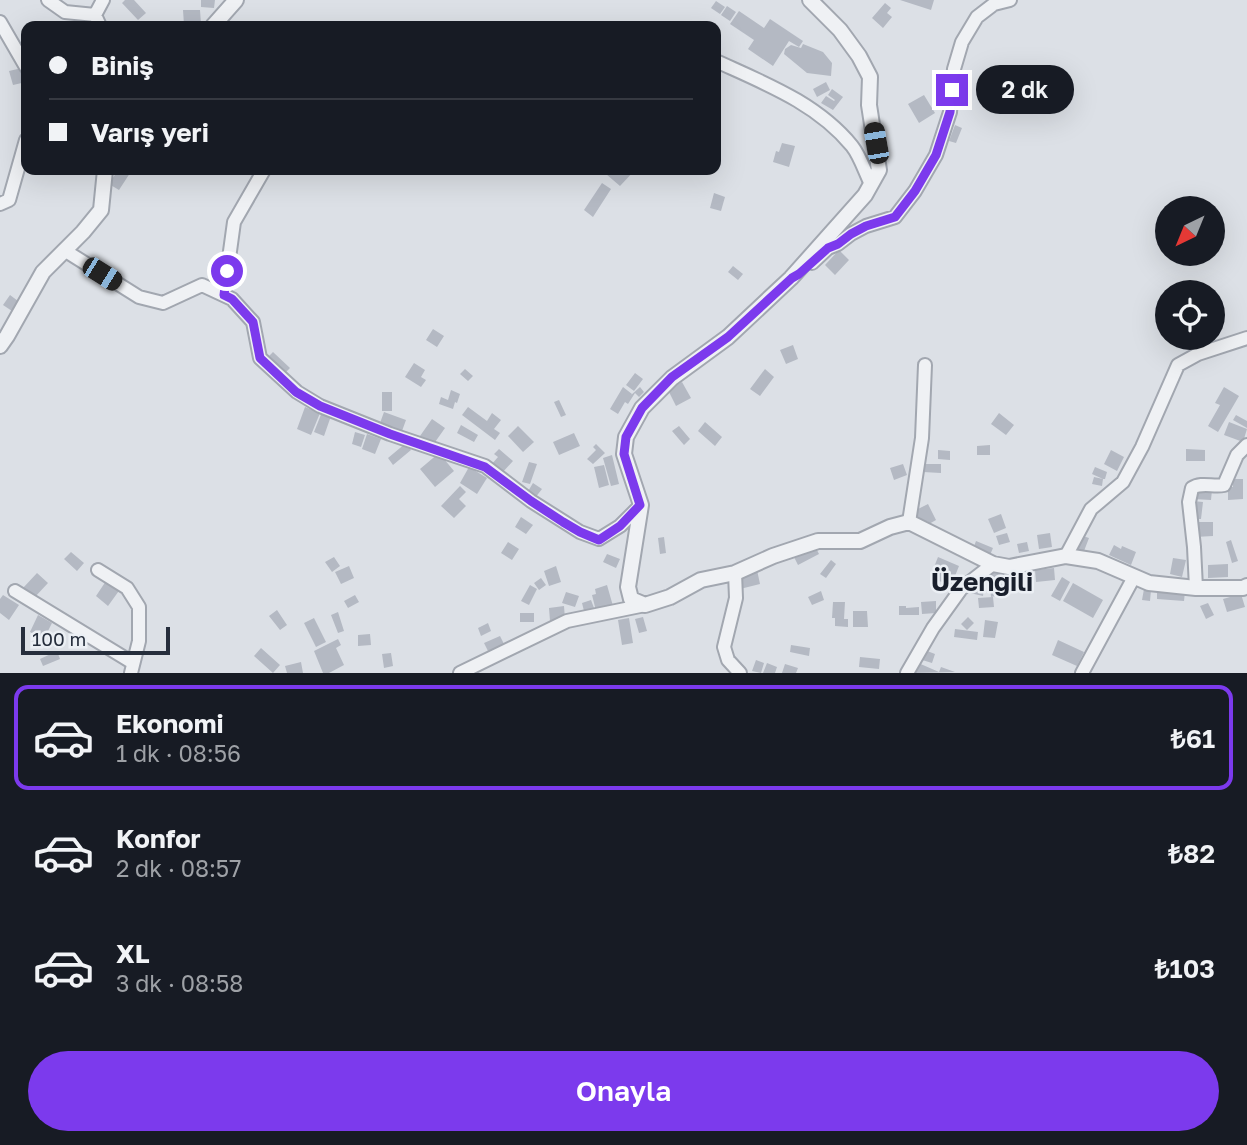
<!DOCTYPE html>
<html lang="tr">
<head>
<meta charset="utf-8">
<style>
	body { margin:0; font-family:"Golos Text",sans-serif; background:#242831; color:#f1f3f6; height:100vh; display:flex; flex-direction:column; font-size:26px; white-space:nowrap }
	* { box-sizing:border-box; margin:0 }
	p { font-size:23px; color:#9ea1a6 }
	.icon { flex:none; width:38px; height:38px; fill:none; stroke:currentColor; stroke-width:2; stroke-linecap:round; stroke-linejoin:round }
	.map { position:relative; height:673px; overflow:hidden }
	.panel { display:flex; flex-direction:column; background:#171b24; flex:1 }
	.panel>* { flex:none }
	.banner { position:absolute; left:21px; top:21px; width:700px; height:154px; border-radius:14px; box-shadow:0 7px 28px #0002; display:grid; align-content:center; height:154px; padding:0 28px; background:#171b24 }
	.needle { width:46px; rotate:223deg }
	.fabs { position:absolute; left:1155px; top:196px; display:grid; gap:14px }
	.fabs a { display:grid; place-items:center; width:70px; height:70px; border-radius:50%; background:#171b24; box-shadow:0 7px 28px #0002; font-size:35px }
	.scale { position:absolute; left:21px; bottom:18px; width:149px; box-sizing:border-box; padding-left:7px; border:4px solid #262e3c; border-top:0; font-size:19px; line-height:24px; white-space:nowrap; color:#262e3c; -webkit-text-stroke:5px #ebeff4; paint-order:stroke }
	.end { position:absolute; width:32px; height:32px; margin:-16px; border:9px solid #7c3aed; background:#fff; box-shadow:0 0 0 4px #fff }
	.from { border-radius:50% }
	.bubble { position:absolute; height:49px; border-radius:24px; background:#171b24; box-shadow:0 7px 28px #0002; font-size:23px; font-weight:600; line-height:49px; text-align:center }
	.car { position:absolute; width:21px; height:42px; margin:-21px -10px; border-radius:9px; box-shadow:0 0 5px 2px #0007; background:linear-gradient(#222 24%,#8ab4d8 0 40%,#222 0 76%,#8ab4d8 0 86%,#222 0) }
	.banner b { display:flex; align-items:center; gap:24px; height:66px; font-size:26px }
	.banner b+b { border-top:2px solid #363941 }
	.banner i { width:18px; height:18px; background:#f1f3f6 }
	ul { padding:12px 0 0; list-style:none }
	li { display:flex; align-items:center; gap:21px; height:105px; margin:0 14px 10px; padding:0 14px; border:4px solid transparent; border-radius:14px }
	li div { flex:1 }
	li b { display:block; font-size:26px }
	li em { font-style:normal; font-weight:600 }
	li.active { border-color:#7c3aed }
	li>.icon { width:63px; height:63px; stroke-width:1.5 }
	.cta { display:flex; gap:14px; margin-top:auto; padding:14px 28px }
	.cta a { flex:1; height:80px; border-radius:42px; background:#7c3aed; color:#fff; font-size:28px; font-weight:600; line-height:80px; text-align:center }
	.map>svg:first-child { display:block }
	.building { fill:#b4b9c3 }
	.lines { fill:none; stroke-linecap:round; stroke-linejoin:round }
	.minor-casing { stroke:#a2a7b0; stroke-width:16 }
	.tertiary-casing { stroke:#a2a7b0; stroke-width:18 }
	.minor { stroke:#eff1f4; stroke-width:12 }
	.tertiary { stroke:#eff1f4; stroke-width:14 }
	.route { stroke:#7c3aed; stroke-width:9 }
	.labels { text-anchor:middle; stroke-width:5; stroke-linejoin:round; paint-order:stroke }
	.quarter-label { font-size:26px; font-weight:bold; fill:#191f2c; stroke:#ebeff4 }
</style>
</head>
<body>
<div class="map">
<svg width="1247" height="673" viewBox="0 0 1247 673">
	<rect width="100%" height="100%" fill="#dce0e6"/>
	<path class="building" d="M125 0H134L146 13 138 20 122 3Z
		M201 0H215L214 8 201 7Z
		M900 0H934L931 10Z
		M716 1 725 7 720 14 711 8Z
		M885 3 891 8 887 13 892 17 883 28 872 18Z
		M727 6 736 12 730 21 721 15Z
		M183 10H200L201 24 184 25Z
		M739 11 764 28 770 19 803 41 799 47 789 41 773 66 748 49 754 40 730 24Z
		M803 44 823 52 832 63 831 76 807 73 784 54 785 49 791 45 801 48Z
		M22 68 26 82 13 85 9 71Z
		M826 82 830 90 817 97 813 89Z
		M832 89 843 97 833 110 821 103 826 96 834 101 835 100 828 95Z
		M924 95 935 113 919 123 908 104Z
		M955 125 962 128 956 143 949 141Z
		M782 143 795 146 789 167 773 162 776 151 779 152Z
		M118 170H132L119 190 109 184Z
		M610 170H635L620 186 606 174Z
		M602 183 611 189 593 217 584 210Z
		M714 193 725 197 721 211 710 208Z
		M839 250 849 260 835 275 825 265Z
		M733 266 743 274 738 280 728 272Z
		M10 295 22 304 15 313 3 305Z
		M433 329 444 336 437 347 426 340Z
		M793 345 798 359 786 364 780 350Z
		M273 352 290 368 284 374 267 358Z
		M414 363 425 370 421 377 426 380 421 387 405 377Z
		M465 369 473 376 468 381 460 374Z
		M765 369 774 377 760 396 750 389Z
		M635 373 643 379 634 391 626 385Z
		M682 382 691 398 676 406 668 390Z
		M623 387 632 394 630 396 640 387 644 392 639 397 635 393 628 404 625 402 618 414 610 409Z
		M1224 387 1239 396 1218 432 1208 426 1220 405 1215 403Z
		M451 390 460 394 457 403 455 402 453 409 439 404 441 397 448 400Z
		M382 392H392V411H382Z
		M559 400 566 415 561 417 554 402Z
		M305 407 320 413 311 435 297 429Z
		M468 407 487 421 492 413 501 420 494 429 500 433 495 440 462 415Z
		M322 412 331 416 324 436 314 432Z
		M384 412 406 420 402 431 380 423Z
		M999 413 1014 425 1006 435 991 424Z
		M1236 415 1247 421V428L1233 420Z
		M432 419 445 428 433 445 420 436Z
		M705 422 722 437 715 446 698 431Z
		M1229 422 1247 429 1243 442 1224 435Z
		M461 425 478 435 474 442 457 433Z
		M518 426 534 442 523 452 508 436Z
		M679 426 690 439 684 445 672 431Z
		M355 432 365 435 361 447 352 444Z
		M574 433 580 446 559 455 553 442Z
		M367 434 381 439 375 454 362 449Z
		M406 443 411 450 393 465 388 458Z
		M596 444 605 453 593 464 587 459 596 450 593 447Z
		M990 445V455H977V446Z
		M499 449 513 461 501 474 491 465 498 457 494 454Z
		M1186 449 1205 450V461H1186Z
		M938 450 950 451V460L938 459Z
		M1111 450 1124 457 1117 471 1104 464Z
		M439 453 454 471 435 487 420 469Z
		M612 455 619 484 611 486 603 458Z
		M529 462 537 464 530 484 522 482Z
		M903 464 907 475 894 480 890 468Z
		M923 464H941V473L923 472Z
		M604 465 609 485 599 488 594 467Z
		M469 467 487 478 477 494 460 483Z
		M1095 467 1107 472 1105 479H1103L1102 486 1092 484 1094 477 1103 479 1092 474Z
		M1233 479H1243V499L1228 500V487H1233Z
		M533 483 542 489 535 498 527 493Z
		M460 486 466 492 459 499 466 506 454 518 441 506Z
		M1194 488 1212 490 1211 500 1193 499Z
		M1193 501 1203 502 1201 519H1191Z
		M928 504 936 520 929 524 927 521 921 524 914 511Z
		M1001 514 1006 528 994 533 988 519Z
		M521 517 533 525 526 534 515 527Z
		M1195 522H1213V536L1195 537Z
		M1007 533 1010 542 999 545 996 536Z
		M1050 533 1052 547 1039 549 1037 535Z
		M1080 535 1089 538 1084 551 1075 548Z
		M664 537 666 553 660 554 658 538Z
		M1231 540 1238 561 1232 563 1226 542Z
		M976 541 993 548 990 555 973 549Z
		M508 542 519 549 512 560 501 553Z
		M1027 542 1029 551 1019 553 1017 544Z
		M814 544 819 554 798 565 793 555Z
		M1114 545 1121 549 1122 546 1136 552 1131 565 1109 555Z
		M71 552 84 563 77 571 64 559Z
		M607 554 620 559 616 568 603 562Z
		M334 557 340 566 332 572 325 562Z
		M938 557 959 566 951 586 930 577Z
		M1173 558 1186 560 1182 577 1170 574Z
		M831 560 836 564 826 578 820 574Z
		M1228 564V577L1208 578V565Z
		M349 566 354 578 341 584 335 572Z
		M556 566 561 582 549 586 544 571Z
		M1054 568 1055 580 1036 582 1035 570Z
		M757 570 760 584 740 589 736 575Z
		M1006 571 1008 582 990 585 988 574Z
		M37 573 48 583 34 598 23 588Z
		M1062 577 1070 582 1060 601 1051 596Z
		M108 578 121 588 108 606 96 596Z
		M541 578 546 585 539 590 534 583Z
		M1015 578 1019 583 1008 592 1004 587Z
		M1073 583 1103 600 1093 618 1063 601Z
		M1004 584 1005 594 991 597 990 586Z
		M530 585 537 589 529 605 521 601Z
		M607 585 613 606 596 611 592 595 596 594 595 589Z
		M972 585 984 588 983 596 970 593Z
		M1144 589 1151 590 1150 601 1142 600Z
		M1157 590 1185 592 1184 601 1157 599Z
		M821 591 824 600 812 605 808 597Z
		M566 592 579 596 575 607 562 603Z
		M1241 594 1245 607 1227 612 1223 599Z
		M3 595 19 605 9 620 0 613V599Z
		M355 595 359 602 348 608 344 601Z
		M993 597 994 607 979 608 978 598Z
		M591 600 594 608 584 611 582 603Z
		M936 601V613L922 614 921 602Z
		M833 602H845L844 619H848V627L835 626V618H832Z
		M1208 603 1214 615 1206 619 1200 606Z
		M564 606 565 619 550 621 549 608Z
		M899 606H906V608L919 607V615H899Z
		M277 610 287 625 280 630 269 616Z
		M853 611H867L868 627H853Z
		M338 612 344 631 338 633 331 615Z
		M520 613H534V622H520Z
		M38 615 52 623 44 639 30 632Z
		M643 617 647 631 639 633 635 619Z
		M968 617 974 623 967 630 961 624Z
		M314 618 326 642 316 647 304 623Z
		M629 618 633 643 622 645 618 620Z
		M985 620 998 622 995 638 983 637Z
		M488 623 491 631 481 636 478 628Z
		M955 629 978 632 977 640 954 637Z
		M370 634 371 645 358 646V635Z
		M500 636 504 644 488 651 484 643Z
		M338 639 341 645 336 648 344 665 329 673H323L314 651Z
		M1058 640 1084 652 1077 666 1052 655Z
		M791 645 810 648 809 656 790 652Z
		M261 648 280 665 273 673 254 656Z
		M922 649 935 654 932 663 919 659Z
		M57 651 60 659 43 666 40 659Z
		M391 653 393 666 384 668 382 654Z
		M860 657 880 659 879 669 859 667Z
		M756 660 764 663 761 673 752 671Z
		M301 662 303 673H287L285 666Z
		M916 662 939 672 941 667 955 672 912 673Z
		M767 663 777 667 775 673H763Z
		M785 664 798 668 796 673H782Z"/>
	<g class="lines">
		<g class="minor-casing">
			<path id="minor" d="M48 0 65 12 95 15 100 26
				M95 15 103 0
				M0 22 26 67
				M716 61C764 83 817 103 852 146 860 156 865 172 871 184
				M0 204 9 200 26 140
				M64 250 139 297 163 303 202 285 232 299 253 322 260 358 297 392 320 406 390 434 485 466 531 501 580 532 599 539 620 526 641 505
				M812 263 828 248 838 244 851 234 866 226 895 217 915 191 936 155 950 112 954 69 962 42 977 17 994 4 1010 0
				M224 295 234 222 264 170
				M909 522 922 438 925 365
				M1066 556 1091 509 1123 482 1142 447 1178 365 1198 354 1247 338
				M98 570 127 588 139 607V641L131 673
				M735 573 736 598 724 647 728 660 740 673
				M1196 588 1194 547 1189 502 1192 488C1201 482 1213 487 1224 485L1237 455 1247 445
				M15 591 133 663
				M460 673 567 621 645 605
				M907 673 933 628 961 589 993 564
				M1082 673 1134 577"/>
		</g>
		<g class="tertiary-casing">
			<path id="tertiary" d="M810 0 840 30 859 56 870 77 869 105 879 170 865 195 791 278 728 337 672 378 642 408 626 437 624 454 641 505 628 587 631 599 645 605 670 597 701 580 735 573 773 556 818 541H860L890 527 909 522 993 564 1009 567 1066 556 1098 561 1149 583 1196 588H1243L1247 586
				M213 26 236 0
				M0 346 7 336 43 272 83 232 101 210 105 170"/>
		</g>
		<use href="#minor" class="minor"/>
		<use href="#tertiary" class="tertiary"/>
	</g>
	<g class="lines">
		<path class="route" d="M227 271 224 295 232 299 253 322 260 358 296 392 320 406 390 434 485 467 531 501 563 522 580 532 599 540 620 526 640 505 624 454 626 437 642 408 672 377 728 337 792 278 799 274 828 248 838 244 851 234 866 226 895 217 915 191 936 155 950 112 952 90"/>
	</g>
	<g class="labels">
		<g class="quarter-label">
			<text x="982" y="591">Üzengili</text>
		</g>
	</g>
</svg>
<div class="fabs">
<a><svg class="needle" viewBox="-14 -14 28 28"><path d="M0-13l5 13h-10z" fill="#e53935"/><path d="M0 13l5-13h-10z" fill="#9ea1a6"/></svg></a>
<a><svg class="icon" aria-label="locate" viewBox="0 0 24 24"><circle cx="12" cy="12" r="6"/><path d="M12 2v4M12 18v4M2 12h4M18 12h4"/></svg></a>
</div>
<div class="scale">100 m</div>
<i class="end from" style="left:227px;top:271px"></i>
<i class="end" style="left:952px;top:90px"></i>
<div class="bubble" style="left:976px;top:65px;width:98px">2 dk</div>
<i class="car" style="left:876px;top:143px;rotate:350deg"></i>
<i class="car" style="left:102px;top:274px;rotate:122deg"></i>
<div class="banner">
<b><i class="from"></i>Biniş</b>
<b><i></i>Varış yeri</b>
</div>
</div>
<section class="panel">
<ul>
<li class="active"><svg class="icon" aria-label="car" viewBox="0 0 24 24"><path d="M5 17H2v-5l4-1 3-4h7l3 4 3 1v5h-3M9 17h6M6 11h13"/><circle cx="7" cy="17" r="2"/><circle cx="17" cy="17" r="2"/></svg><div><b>Ekonomi</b><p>1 dk · 08:56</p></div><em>₺61</em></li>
<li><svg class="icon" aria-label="car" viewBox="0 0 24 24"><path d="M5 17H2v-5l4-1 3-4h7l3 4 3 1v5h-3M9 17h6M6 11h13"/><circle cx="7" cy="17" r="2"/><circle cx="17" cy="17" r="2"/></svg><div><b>Konfor</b><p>2 dk · 08:57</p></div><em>₺82</em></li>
<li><svg class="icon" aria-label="car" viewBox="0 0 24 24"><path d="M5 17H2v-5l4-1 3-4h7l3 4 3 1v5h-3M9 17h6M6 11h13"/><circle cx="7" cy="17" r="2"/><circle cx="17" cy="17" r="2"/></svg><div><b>XL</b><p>3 dk · 08:58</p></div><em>₺103</em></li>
</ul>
<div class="cta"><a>Onayla</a></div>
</section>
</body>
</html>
